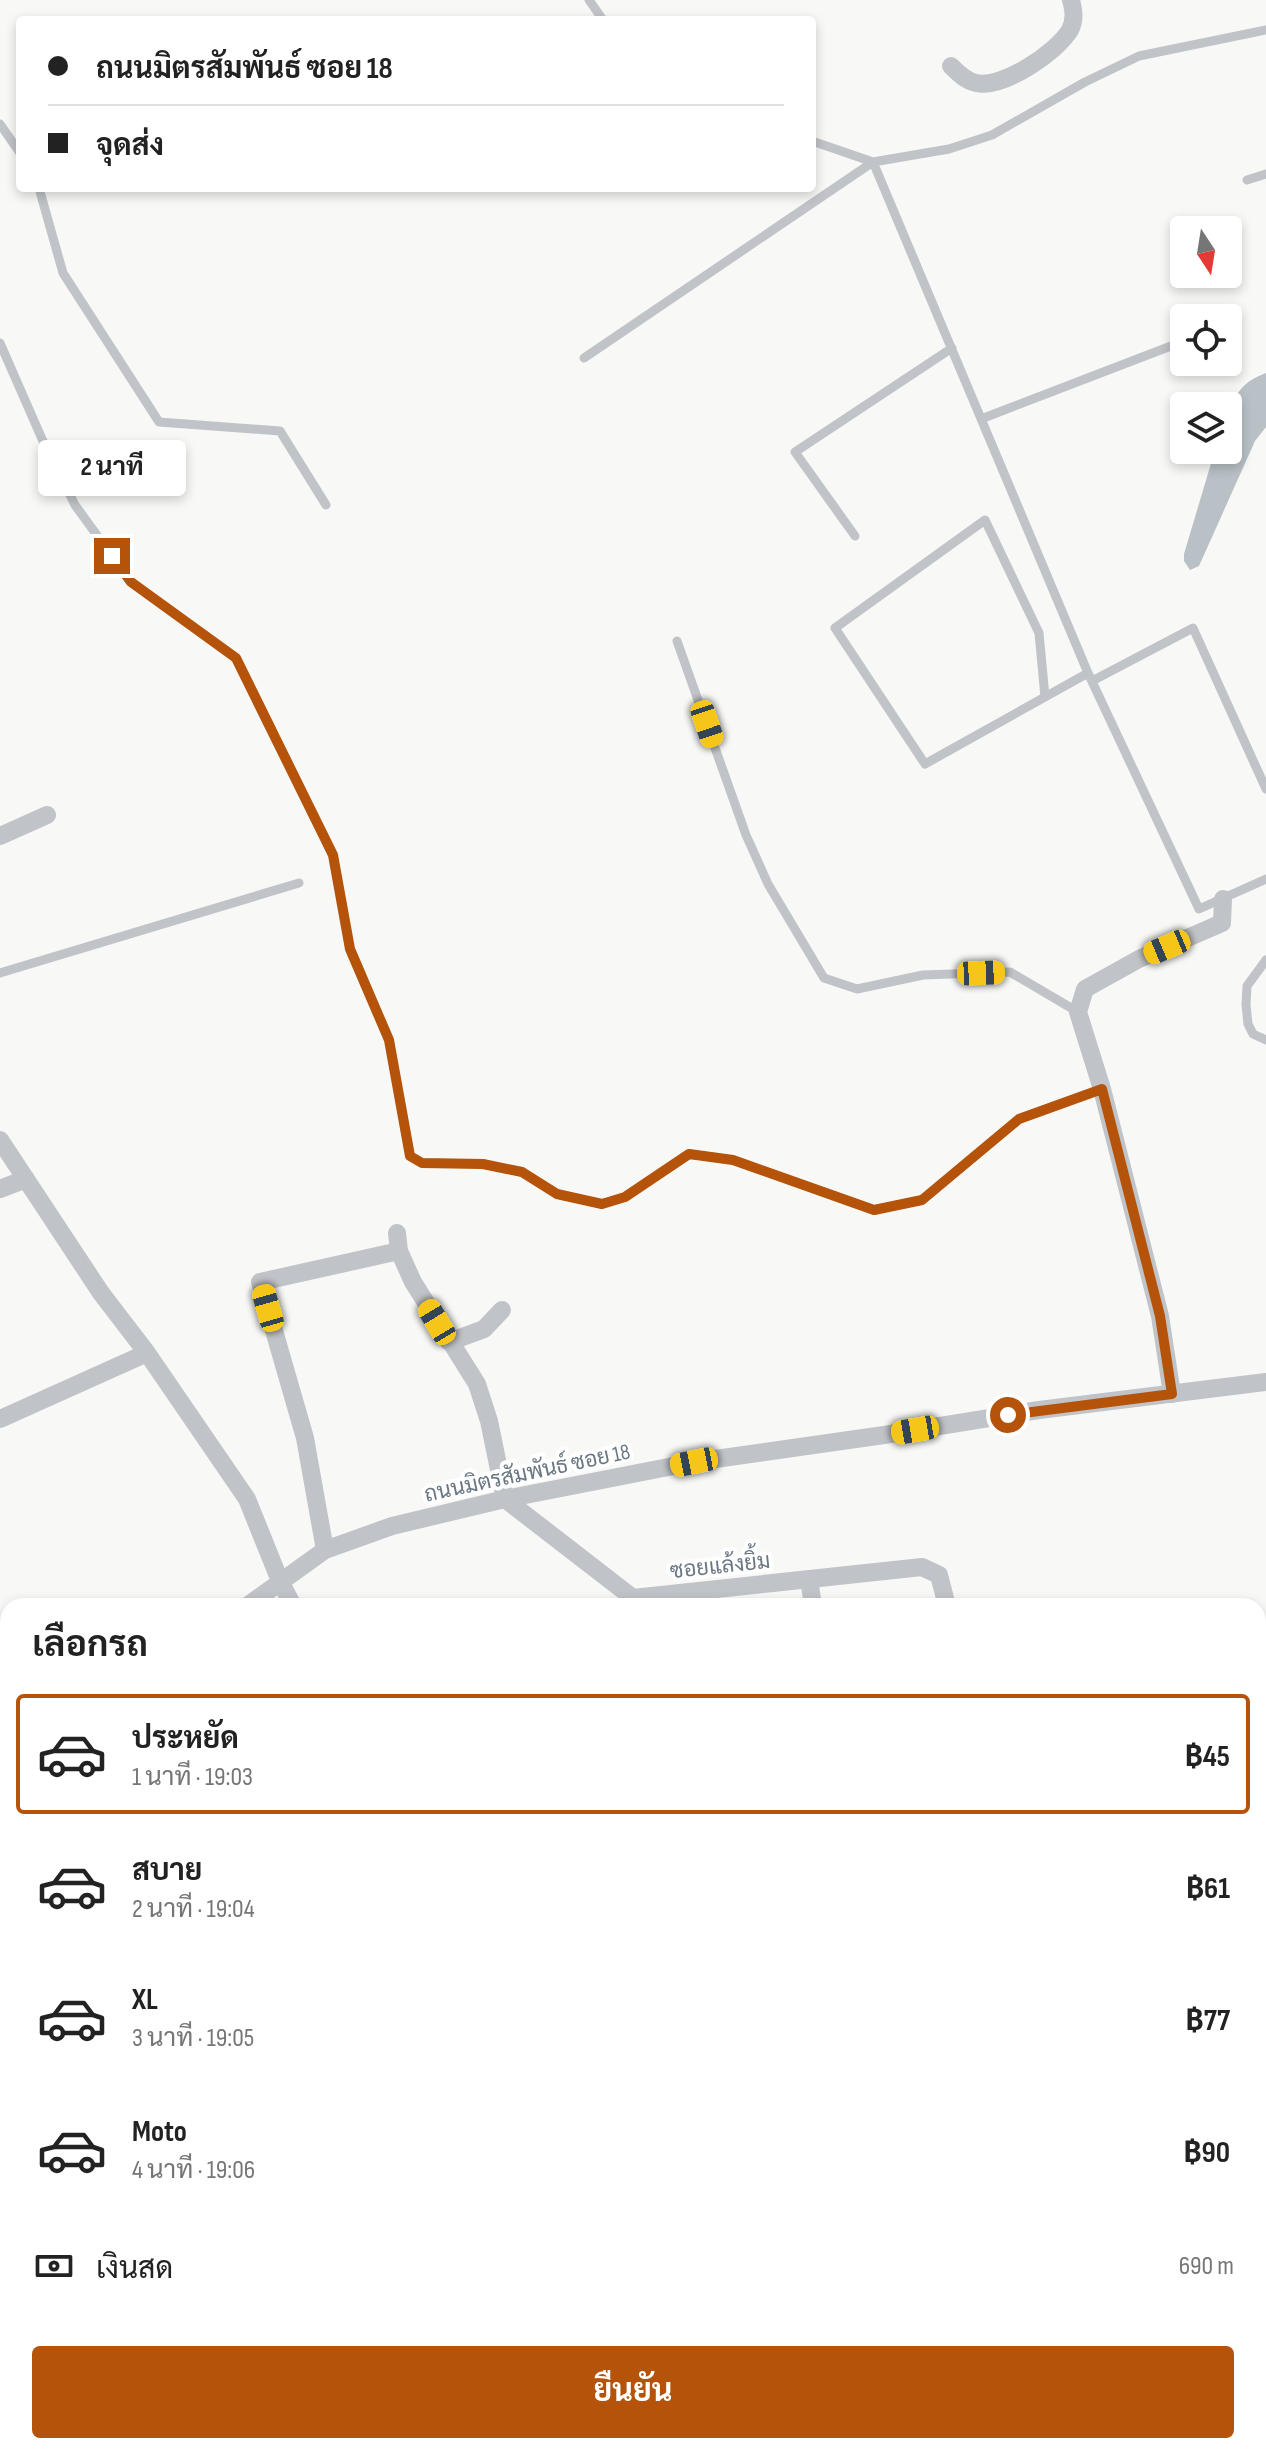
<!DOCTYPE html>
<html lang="th">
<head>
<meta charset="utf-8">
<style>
	body { margin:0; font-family:"Sofia Sans Condensed",Sarabun,sans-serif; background:#f2f2f2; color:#222; height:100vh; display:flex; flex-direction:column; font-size:30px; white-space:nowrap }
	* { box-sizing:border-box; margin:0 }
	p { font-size:26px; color:#767676 }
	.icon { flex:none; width:44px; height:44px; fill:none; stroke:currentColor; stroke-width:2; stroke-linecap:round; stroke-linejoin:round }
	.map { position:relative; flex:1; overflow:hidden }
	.drawer { position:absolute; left:0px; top:1598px; width:1266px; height:856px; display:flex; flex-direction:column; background:#fff; border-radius:24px 24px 0 0; box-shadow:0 4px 12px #0003 }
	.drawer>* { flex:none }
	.guide { position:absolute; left:16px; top:16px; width:800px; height:176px; border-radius:8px; box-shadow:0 4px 12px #0003; display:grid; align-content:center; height:176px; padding:0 32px; background:#fff }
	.needle { width:52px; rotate:168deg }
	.controls { position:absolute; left:1170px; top:216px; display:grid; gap:16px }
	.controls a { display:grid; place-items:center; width:72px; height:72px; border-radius:8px; background:#fff; box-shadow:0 4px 12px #0003; font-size:40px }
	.end { position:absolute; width:36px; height:36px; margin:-18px; border:10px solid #b45309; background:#fff; box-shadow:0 0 0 4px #fff }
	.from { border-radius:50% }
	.bubble { position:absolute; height:56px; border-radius:8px; background:#fff; box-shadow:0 4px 12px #0003; font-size:26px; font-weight:700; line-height:56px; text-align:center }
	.car { position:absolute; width:24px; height:48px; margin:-24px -12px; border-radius:10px; box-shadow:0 0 6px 2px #0007; background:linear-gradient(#f5c518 24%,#345 0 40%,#f5c518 0 76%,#345 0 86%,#f5c518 0) }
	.guide b { display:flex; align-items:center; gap:28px; height:76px; font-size:30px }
	.guide b+b { border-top:2px solid #e0e0e0 }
	.guide i { width:20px; height:20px; background:#222 }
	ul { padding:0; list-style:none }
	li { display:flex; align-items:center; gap:24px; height:120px; margin:0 16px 12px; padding:0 16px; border:4px solid transparent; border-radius:8px }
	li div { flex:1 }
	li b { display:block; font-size:30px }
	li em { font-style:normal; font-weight:700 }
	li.on { border-color:#b45309 }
	li>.icon { width:72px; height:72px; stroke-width:1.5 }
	h2 { padding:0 32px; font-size:36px; line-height:96px }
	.pay { display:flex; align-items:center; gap:20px; height:88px; padding:0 32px; font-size:30px }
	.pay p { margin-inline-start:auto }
	.cta { display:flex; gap:16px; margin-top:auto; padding:16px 32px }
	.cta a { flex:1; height:92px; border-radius:8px; background:#b45309; color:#fff; font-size:32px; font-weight:700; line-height:92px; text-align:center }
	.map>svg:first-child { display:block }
	.water { fill:#b9c1c6 }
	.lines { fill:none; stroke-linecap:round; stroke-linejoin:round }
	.service { stroke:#c0c3c7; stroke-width:9 }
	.minor { stroke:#c0c3c7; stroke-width:18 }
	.route { stroke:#b45309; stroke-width:10 }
	.labels { text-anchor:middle; stroke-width:8; stroke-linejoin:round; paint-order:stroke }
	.street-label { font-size:22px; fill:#6b7783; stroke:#fff }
</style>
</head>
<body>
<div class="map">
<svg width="1266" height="2454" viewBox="0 0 1266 2454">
	<rect width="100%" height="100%" fill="#f8f8f6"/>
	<path class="water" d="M1266 373V427L1255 441 1199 566 1190 570 1184 561V554L1215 450H1228C1228 416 1228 386 1266 373Z"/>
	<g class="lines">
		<path class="service" d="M589 0 603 20
			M1266 30 1139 56 1085 82 992 135 949 149 873 162 1088 673 1199 909 1266 879
			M0 124 20 153
			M812 141 873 162
			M1247 180 1266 174
			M39 188 63 273 159 422 280 431 326 505
			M0 343 42 439 75 505 131 582 236 658 333 855 350 949 389 1040 410 1156 422 1163 483 1164 522 1172 557 1194 602 1204 625 1197 689 1154 733 1160 874 1210 922 1200 1019 1119 1102 1089
			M584 358 873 162
			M981 419 1184 341
			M855 536 795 452 952 348
			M677 641 746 835 768 884 824 978 857 989 923 975 1010 972 1078 1012
			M1092 681 1193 628 1266 789
			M1045 697 1039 633 985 520 835 628 925 764 1088 673
			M1266 960 1247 986 1246 1005 1248 1024 1253 1034 1266 1040
			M0 973 299 883
			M3 1771 8 1797"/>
		<path class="minor" d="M951 66C958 73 966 81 976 83 1003 89 1057 52 1070 30 1075 20 1074 11 1071 0
			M0 836 47 815
			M0 1140 101 1293 147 1353 247 1499 280 1581 293 1606
			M0 1189 26 1179
			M397 1233 399 1251 413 1282 477 1384 489 1421 505 1499 633 1598 922 1567 939 1575 947 1606
			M449 1342 484 1329 502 1310
			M1172 1394 1160 1316 1102 1089 1078 1012 1085 989 1139 959 1222 923 1223 899
			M0 1419 147 1353
			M325 1550 305 1438 260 1282 399 1251
			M809 1579 813 1606
			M247 1606 325 1550 392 1526 505 1499 694 1462 884 1435 1039 1410 1266 1382
			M0 1772 8 1770
			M485 2446 486 2454
			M805 2446 808 2454
			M1197 2446 1198 2454
			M636 2449 645 2446
			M190 2454V2446
			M305 2454 307 2446
			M897 2454 920 2446"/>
	</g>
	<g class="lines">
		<path class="route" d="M112 556 131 582 236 658 333 855 350 949 389 1040 410 1156 422 1163 483 1164 522 1172 557 1194 602 1204 625 1197 689 1154 733 1160 874 1210 922 1200 1019 1119 1102 1089 1160 1316 1172 1394 1008 1415"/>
	</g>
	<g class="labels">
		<g class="street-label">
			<text transform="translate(527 1472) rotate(-12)" y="8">ถนนมิตรสัมพันธ์ ซอย 18</text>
			<text transform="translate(720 1565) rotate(-6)" y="8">ซอยแล้งยิ้ม</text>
		</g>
	</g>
</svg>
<div class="controls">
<a><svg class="needle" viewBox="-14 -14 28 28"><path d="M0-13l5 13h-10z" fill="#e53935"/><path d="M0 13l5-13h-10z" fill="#767676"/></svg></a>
<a><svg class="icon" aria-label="locate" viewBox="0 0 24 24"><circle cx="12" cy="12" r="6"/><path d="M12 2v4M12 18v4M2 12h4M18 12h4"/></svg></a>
<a><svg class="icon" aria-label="layers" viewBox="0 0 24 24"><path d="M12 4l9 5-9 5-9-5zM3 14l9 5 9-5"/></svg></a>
</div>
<i class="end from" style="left:1008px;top:1415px"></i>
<i class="end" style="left:112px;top:556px"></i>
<div class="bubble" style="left:38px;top:440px;width:148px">2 นาที</div>
<i class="car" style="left:707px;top:724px;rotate:161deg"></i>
<i class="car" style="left:1167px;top:947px;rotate:247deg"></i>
<i class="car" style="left:981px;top:973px;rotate:88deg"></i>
<i class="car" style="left:268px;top:1308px;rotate:344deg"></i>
<i class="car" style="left:437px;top:1322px;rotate:329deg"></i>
<i class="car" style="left:915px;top:1430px;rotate:260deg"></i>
<i class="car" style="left:694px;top:1462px;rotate:259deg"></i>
<div class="guide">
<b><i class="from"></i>ถนนมิตรสัมพันธ์ ซอย 18</b>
<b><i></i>จุดส่ง</b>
</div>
<section class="drawer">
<h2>เลือกรถ</h2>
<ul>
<li class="on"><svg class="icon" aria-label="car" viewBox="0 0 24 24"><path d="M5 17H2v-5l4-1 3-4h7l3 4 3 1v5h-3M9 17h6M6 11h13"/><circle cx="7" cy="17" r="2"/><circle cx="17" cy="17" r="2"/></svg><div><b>ประหยัด</b><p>1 นาที · 19:03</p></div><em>฿45</em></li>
<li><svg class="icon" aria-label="car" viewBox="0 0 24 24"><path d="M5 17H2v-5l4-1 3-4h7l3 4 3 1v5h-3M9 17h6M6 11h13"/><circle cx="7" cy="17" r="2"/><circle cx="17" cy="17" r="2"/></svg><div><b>สบาย</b><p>2 นาที · 19:04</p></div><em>฿61</em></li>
<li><svg class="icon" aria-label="car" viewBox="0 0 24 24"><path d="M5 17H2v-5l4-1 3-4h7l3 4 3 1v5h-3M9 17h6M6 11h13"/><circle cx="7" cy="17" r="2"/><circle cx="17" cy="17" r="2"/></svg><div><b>XL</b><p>3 นาที · 19:05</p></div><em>฿77</em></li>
<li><svg class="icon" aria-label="car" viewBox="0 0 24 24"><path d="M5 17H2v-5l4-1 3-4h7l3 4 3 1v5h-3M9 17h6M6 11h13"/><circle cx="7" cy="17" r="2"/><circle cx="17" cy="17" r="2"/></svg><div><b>Moto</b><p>4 นาที · 19:06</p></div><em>฿90</em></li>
</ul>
<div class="pay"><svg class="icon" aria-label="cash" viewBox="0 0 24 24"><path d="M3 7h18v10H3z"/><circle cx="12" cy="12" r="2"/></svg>เงินสด<p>690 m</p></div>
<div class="cta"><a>ยืนยัน</a></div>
</section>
</div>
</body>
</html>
